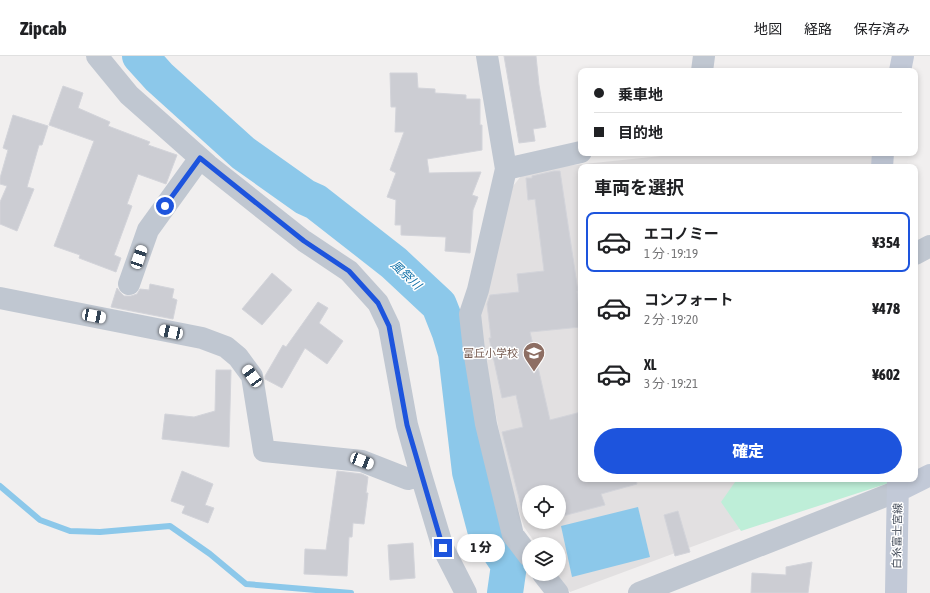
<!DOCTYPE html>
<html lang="ja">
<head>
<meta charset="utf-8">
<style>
	body { margin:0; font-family:"Asap Condensed","Noto Sans JP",sans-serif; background:#f2f2f2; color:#202124; height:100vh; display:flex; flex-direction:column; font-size:15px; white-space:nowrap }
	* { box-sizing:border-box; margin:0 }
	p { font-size:13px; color:#757577 }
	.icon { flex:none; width:22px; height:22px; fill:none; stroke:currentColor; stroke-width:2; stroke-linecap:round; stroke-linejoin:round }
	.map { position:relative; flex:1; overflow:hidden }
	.panel { position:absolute; left:578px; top:108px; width:340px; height:318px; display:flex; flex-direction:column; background:#fff; border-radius:8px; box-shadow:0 2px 6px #0003 }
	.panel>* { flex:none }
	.top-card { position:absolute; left:578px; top:12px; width:340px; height:88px; border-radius:8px; box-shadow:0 2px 6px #0003; display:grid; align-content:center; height:88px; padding:0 16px; background:#fff }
	.buttons { position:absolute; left:522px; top:429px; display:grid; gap:8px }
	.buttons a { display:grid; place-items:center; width:44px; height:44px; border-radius:50%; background:#fff; box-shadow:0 2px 6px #0003; font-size:20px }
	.end { position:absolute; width:18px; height:18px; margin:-9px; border:5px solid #1d54dd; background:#fff; box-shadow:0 0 0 2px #fff }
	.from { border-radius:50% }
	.bubble { position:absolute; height:28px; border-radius:14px; background:#fff; box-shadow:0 2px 6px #0003; font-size:13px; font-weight:800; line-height:28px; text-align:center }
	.car { position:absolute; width:12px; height:24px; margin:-12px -6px; border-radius:5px; box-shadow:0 0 3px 1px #0007; background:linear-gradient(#fff 24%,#345 0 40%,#fff 0 76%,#345 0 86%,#fff 0) }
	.top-card b { display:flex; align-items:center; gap:14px; height:38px; font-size:15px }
	.top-card b+b { border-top:1px solid #e0e0e0 }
	.top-card i { width:10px; height:10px; background:#202124 }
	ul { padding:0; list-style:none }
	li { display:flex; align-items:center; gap:12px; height:60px; margin:0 8px 6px; padding:0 8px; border:2px solid transparent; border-radius:8px }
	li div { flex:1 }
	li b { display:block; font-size:15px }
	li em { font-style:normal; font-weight:800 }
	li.on { border-color:#1d54dd }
	li>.icon { width:36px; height:36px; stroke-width:1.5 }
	h2 { padding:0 16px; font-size:18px; line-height:48px }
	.action { display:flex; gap:8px; margin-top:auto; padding:8px 16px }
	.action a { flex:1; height:46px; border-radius:24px; background:#1d54dd; color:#fff; font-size:16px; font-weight:800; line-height:46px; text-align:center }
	header { display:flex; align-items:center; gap:24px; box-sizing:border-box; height:56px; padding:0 20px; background:#fff; border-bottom:1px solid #e0e0e0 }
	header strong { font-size:19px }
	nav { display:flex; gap:22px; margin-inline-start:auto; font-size:14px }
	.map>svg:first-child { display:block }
	.education { fill:#e2e0e1; fill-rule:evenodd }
	.green { fill:#beeed8 }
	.water { fill:#8cc8ea }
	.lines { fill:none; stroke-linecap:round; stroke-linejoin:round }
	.stream { stroke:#8cc8ea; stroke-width:6 }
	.river { stroke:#8cc8ea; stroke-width:36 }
	.building { fill:#cccdd3; stroke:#d3d4da }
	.street { stroke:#c0c7d1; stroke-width:22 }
	.secondary { stroke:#c2c9d7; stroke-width:22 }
	.route { stroke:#1d54dd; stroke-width:5 }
	.labels { text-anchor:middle; stroke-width:3; stroke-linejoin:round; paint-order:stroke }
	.education-label { font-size:11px; fill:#785e54; stroke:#fff; text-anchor:end }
	.street-label { font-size:11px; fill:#474f5c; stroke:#fff }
	.water-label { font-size:12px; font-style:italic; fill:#0f70a7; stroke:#fff }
</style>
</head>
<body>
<header>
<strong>Zipcab</strong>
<nav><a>地図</a><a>経路</a><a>保存済み</a></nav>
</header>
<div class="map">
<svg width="930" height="537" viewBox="0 0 930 537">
	<rect width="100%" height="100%" fill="#f1efef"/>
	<path class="education" d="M690 97H823L872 100V111H581V423H874L570 536 557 518H559V488H536L524 471 508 421 495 354 478 279 477 257 513 130 526 114ZM529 436H559V466H529Z"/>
	<path class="green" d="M746 423H889V427L741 475 721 446 735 426Z"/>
	<path class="water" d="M638 451 650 501 572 521 561 470Z"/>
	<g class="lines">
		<path class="stream" d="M0 430 40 464 70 475 100 476 170 470 210 498 246 528 351 537"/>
		<path class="river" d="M140 0 159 21 243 97 305 141 316 146 394 207 439 249 450 277 456 297 470 416 485 473 509 509 505 537"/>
	</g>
	<path class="building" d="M504 0H536L539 29 546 71 533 73 535 85 519 87Z
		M390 17H417L418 32 435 33V37L466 39V43H480V69H482V94L427 103 429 117 481 116 472 139 478 141 473 154 470 197 445 195 446 181 401 179V169H395L396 144 387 141 396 117 390 114 404 76H395L396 51H391Z
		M63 30 83 37 78 52 110 66 108 70 150 86 148 89 177 99 166 128 138 118 127 148 132 150 114 199 121 202 116 216 79 202 80 199 54 190 94 85 49 69Z
		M13 59 48 70 42 89H39L27 131 34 133 17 175 0 168V146L7 130 0 128V122L8 94 3 92Z
		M554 115H560L578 235H577L581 271 530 276 550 364 581 356V423H636L637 428 601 438 605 449 559 461V436H529V452L522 454 502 376 523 371 516 339 502 342 489 282H491L487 248 490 239 519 236 517 218 544 215 535 143 528 144 526 122H532V120Z
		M272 217 292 234 262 269 242 253Z
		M150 228 174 233 172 242 177 244 173 263 111 251 117 232 120 236 124 240H131L137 238 140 233 149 234Z
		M318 246 328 252 319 267 343 285 327 308 305 292 282 332 265 323V320L283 289 286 291Z
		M216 314H231L229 391 162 383 165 358 194 361 215 355Z
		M182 415 213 428 205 449 214 452 208 467 182 457 185 450 171 445Z
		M337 415 362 418 368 421 366 437H368L364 468 353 467 352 481H349L347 520 304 518 305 493 326 494Z
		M678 455 690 496 675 500 664 459Z
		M413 487 415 522 390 524 388 489Z
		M812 506 808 537H751L752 517 786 519V511Z"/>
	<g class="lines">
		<path class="street" d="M97 0 129 39 208 109 304 185 349 215 378 247 389 270 407 369 421 419 443 492 466 537
			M487 0 506 113 478 234 470 258 474 294 486 368 513 479 529 500
			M702 15 704 0
			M506 113 581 96
			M915 198 930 190
			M129 228 148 174 200 102
			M0 242 202 282 226 291 238 301 252 320 264 395 362 405 408 423 421 419
			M543 518 558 537
			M639 537 898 435"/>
		<path class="secondary" d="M900 15 903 0
			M882 111 883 97
			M898 435 930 419
			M896 537 898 423"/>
	</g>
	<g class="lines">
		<path class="route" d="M165 150 200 102 304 185 349 215 378 247 389 270 407 369 443 492"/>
	</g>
	<defs>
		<g id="school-pin" transform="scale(1.15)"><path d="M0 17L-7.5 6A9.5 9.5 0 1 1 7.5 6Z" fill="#8d6e63" stroke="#fff"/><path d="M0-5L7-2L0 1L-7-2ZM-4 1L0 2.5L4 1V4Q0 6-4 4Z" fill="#fff"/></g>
	</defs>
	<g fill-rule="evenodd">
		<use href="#school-pin" x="534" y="297"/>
	</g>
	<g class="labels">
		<g class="education-label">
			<text x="518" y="301">富丘小学校</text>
		</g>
		<g class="street-label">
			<text transform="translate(897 480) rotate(-89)" y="4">白糸富士宮線</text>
		</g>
		<g class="water-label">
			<text transform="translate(406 219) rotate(43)" y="4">風祭川</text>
		</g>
	</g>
</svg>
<div class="buttons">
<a><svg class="icon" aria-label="locate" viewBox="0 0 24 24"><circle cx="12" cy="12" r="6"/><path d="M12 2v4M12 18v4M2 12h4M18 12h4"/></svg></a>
<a><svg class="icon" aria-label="layers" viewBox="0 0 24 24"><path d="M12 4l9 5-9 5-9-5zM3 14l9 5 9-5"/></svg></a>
</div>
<i class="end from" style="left:165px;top:150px"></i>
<i class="end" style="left:443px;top:492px"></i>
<div class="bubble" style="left:457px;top:478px;width:48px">1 分</div>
<i class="car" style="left:139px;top:201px;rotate:19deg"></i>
<i class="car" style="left:94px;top:260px;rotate:101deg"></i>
<i class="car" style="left:171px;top:276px;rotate:282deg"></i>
<i class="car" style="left:252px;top:320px;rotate:324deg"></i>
<i class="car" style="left:362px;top:405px;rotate:111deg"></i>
<div class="top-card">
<b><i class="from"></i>乗車地</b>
<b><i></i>目的地</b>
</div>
<section class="panel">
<h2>車両を選択</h2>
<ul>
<li class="on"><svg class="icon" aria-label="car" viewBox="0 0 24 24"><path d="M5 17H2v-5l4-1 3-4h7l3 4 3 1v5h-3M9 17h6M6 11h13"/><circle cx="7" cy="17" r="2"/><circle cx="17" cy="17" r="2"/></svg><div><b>エコノミー</b><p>1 分 · 19:19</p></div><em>¥354</em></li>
<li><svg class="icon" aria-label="car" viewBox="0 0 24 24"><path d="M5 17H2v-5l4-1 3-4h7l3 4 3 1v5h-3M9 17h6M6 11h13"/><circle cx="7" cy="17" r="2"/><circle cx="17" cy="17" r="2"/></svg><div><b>コンフォート</b><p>2 分 · 19:20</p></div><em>¥478</em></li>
<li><svg class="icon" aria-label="car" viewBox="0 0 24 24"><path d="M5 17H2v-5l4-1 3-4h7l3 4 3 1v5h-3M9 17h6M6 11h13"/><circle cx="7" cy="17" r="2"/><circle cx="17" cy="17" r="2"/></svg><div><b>XL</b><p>3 分 · 19:21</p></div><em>¥602</em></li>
</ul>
<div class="action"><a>確定</a></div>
</section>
</div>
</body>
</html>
